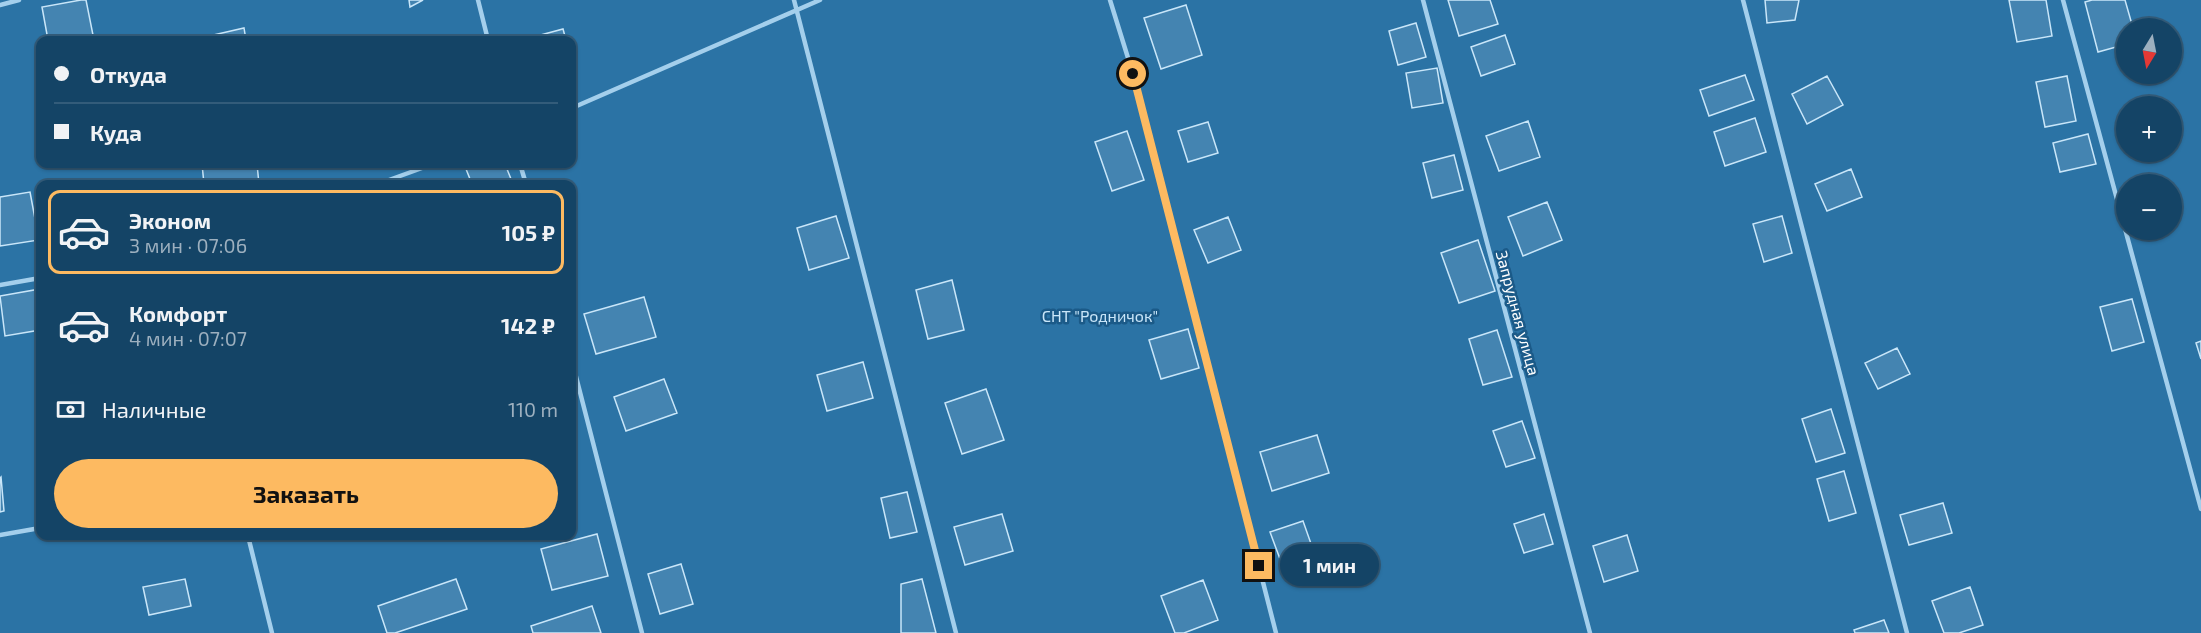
<!DOCTYPE html>
<html lang="ru">
<head>
<meta charset="utf-8">
<style>
	body { margin:0; font-family:"Exo 2",sans-serif; background:#1d4b6c; color:#f1f3f6; height:100vh; display:flex; flex-direction:column; font-size:22px; white-space:nowrap }
	* { box-sizing:border-box; margin:0 }
	p { font-size:20px; color:#9db0bf }
	.icon { flex:none; width:33px; height:33px; fill:none; stroke:currentColor; stroke-width:2; stroke-linecap:round; stroke-linejoin:round }
	.map { position:relative; flex:1; overflow:hidden }
	.panel { position:absolute; left:36px; top:180px; width:540px; height:360px; display:flex; flex-direction:column; background:#144466; border-radius:12px; box-shadow:0 2px 4px #0004,0 0 0 2px #335c7a }
	.panel>* { flex:none }
	.hud { position:absolute; left:36px; top:36px; width:540px; height:132px; border-radius:12px; box-shadow:0 2px 4px #0004,0 0 0 2px #335c7a; display:grid; align-content:center; height:132px; padding:0 18px; background:#144466 }
	.needle { width:39px; rotate:190deg }
	.buttons { position:absolute; left:2116px; top:18px; display:grid; gap:12px }
	.buttons a { display:grid; place-items:center; width:66px; height:66px; border-radius:50%; background:#144466; box-shadow:0 2px 4px #0004,0 0 0 2px #335c7a; font-size:30px }
	.end { position:absolute; width:27px; height:27px; margin:-14px; border:8px solid #fdba61; background:#111; box-shadow:0 0 0 3px #111 }
	.from { border-radius:50% }
	.bubble { position:absolute; height:42px; border-radius:21px; background:#144466; box-shadow:0 2px 4px #0004,0 0 0 2px #335c7a; font-size:20px; font-weight:700; line-height:42px; text-align:center }
	.hud b { display:flex; align-items:center; gap:21px; height:57px; font-size:22px }
	.hud b+b { border-top:2px solid #335c7a }
	.hud i { width:15px; height:15px; background:#f1f3f6 }
	ul { padding:10px 0 0; list-style:none }
	li { display:flex; align-items:center; gap:18px; height:84px; margin:0 12px 9px; padding:0 6px; border:3px solid transparent; border-radius:12px }
	li div { flex:1 }
	li b { display:block; font-size:22px }
	li em { font-style:normal; font-weight:700 }
	li.selected { border-color:#fdba61 }
	li>.icon { width:54px; height:54px; stroke-width:1.5 }
	.pay { display:flex; align-items:center; gap:15px; height:66px; padding:0 18px; font-size:22px }
	.pay p { margin-inline-start:auto }
	.cta { display:flex; gap:12px; margin-top:auto; padding:12px 18px }
	.cta a { flex:1; height:69px; border-radius:36px; background:#fdba61; color:#111; font-size:24px; font-weight:700; line-height:69px; text-align:center }
	.map>svg:first-child { display:block }
	.green { fill:#2b73a5; fill-rule:evenodd }
	.building { fill:#4484b1; stroke:#c9e6f9; stroke-width:1.5 }
	.lines { fill:none; stroke-linecap:round; stroke-linejoin:round }
	.service { stroke:#a4cfec; stroke-width:4.5 }
	.route { stroke:#fdba61; stroke-width:8 }
	.labels { text-anchor:middle; stroke-width:5; stroke-linejoin:round; paint-order:stroke }
	.street-label { font-size:16px; fill:#fff; stroke:#1b5a88 }
	.park-label { font-size:16px; fill:#c9e6f9; stroke:#1b5a88 }
</style>
</head>
<body>
<div class="map">
<svg width="2201" height="633" viewBox="0 0 2201 633">
	<rect width="100%" height="100%" fill="#1b5a88"/>
	<path class="green" d="M0 0H2201V633H0ZM2127 28H2172V74H2127ZM40 40H572V164H40ZM2127 106H2172V152H2127ZM40 184H572V536H40ZM2127 184H2172V230H2127Z"/>
	<path class="building" d="M81 0H86L94 40H48L42 7Z
		M409 0H423L410 7Z
		M1448 0H1490L1498 24 1459 36Z
		M1765 0H1799L1795 20 1767 23Z
		M2009 0H2046L2052 36 2017 42Z
		M2092 0H2125L2133 28H2127V44L2098 52 2085 2Z
		M1186 5 1202 55 1161 69 1144 18Z
		M1416 23 1426 57 1398 65 1389 31Z
		M244 28 246 40H200V38Z
		M563 29 566 40H522Z
		M1505 35 1515 64 1481 76 1471 47Z
		M1437 68 1443 103 1412 108 1406 73Z
		M1745 75 1754 100 1709 116 1700 90Z
		M1827 76 1843 105 1807 124 1792 94Z
		M2067 76 2076 121 2045 127 2036 82Z
		M1755 118 1766 152 1725 166 1714 132Z
		M1528 121 1540 157 1499 171 1486 136Z
		M1208 122 1218 153 1188 162 1178 131Z
		M1127 131 1144 180 1112 191 1095 142Z
		M2088 134 2096 164 2060 172 2053 143Z
		M1454 155 1463 190 1432 198 1423 163Z
		M202 164H257L259 184H204Z
		M482 164H505L513 184H472L466 169Z
		M1851 169 1862 197 1827 211 1815 184Z
		M30 192 39 240 0 246V197Z
		M1547 202 1562 240 1523 256 1508 217Z
		M836 216 849 258 809 270 797 228Z
		M1782 216 1792 253 1764 262 1753 224Z
		M1228 217 1241 250 1208 263 1194 230Z
		M1478 240 1495 291 1459 303 1441 253Z
		M952 280 964 330 928 339 916 290Z
		M40 289V330L5 336 0 296Z
		M644 297 656 337 596 354 584 314Z
		M2132 299 2144 342 2112 351 2100 307Z
		M1188 329 1199 368 1161 379 1149 340Z
		M1497 330 1512 377 1483 385 1469 339Z
		M2201 341V359L2196 343Z
		M1897 348 1910 374 1878 389 1865 363Z
		M863 362 873 398 827 411 817 375Z
		M664 379 677 413 626 431 614 397Z
		M986 389 1004 440 962 454 945 403Z
		M1831 409 1845 453 1816 462 1802 419Z
		M1522 421 1535 458 1506 467 1493 431Z
		M1317 435 1329 473 1272 491 1260 452Z
		M572 436 576 457 572 458Z
		M1844 471 1856 513 1829 521 1817 479Z
		M1 477 4 511 0 512V478Z
		M907 492 917 532 890 538 881 498Z
		M1943 503 1952 533 1909 545 1900 515Z
		M1002 514 1013 551 965 565 954 527Z
		M1544 514 1553 544 1524 553 1514 524Z
		M1303 521 1315 555 1283 567 1270 532Z
		M597 534 608 576 552 590 541 549Z
		M1627 535 1638 571 1604 582 1593 546Z
		M681 564 693 604 660 614 648 574Z
		M185 579 191 606 149 615 143 587Z
		M456 579 467 609 395 633H387L378 606Z
		M922 579 936 633H901V584Z
		M1203 580 1218 620 1184 633H1175L1161 596Z
		M1970 587 1983 625 1959 633H1944L1932 601Z
		M592 606 601 633H533L531 626Z
		M1884 620 1889 633H1855L1854 630Z"/>
	<g class="lines">
		<path class="service" d="M478 0 488 40
			M794 0 956 633
			M1110 0 1133 74 1276 633
			M1423 0 1590 633
			M1743 0 1907 633
			M2063 0 2201 509
			M0 5 19 0
			M572 108 820 0
			M520 164 526 184
			M378 184 433 164
			M0 285 40 278
			M572 361 642 633
			M0 535 40 528
			M248 536 272 633"/>
	</g>
	<g class="lines">
		<path class="route" d="M1133 74 1259 566"/>
	</g>
	<g class="labels">
		<g class="street-label">
			<text transform="translate(1518 313) rotate(75)" y="6">Запрудная улица</text>
		</g>
		<g class="park-label">
			<text x="1100" y="322">СНТ "Родничок"</text>
		</g>
	</g>
</svg>
<div class="buttons">
<a><svg class="needle" viewBox="-14 -14 28 28"><path d="M0-13l5 13h-10z" fill="#e53935"/><path d="M0 13l5-13h-10z" fill="#9db0bf"/></svg></a>
<a>+</a>
<a>−</a>
</div>
<i class="end from" style="left:1133px;top:74px"></i>
<i class="end" style="left:1259px;top:566px"></i>
<div class="bubble" style="left:1280px;top:544px;width:99px">1 мин</div>
<div class="hud">
<b><i class="from"></i>Откуда</b>
<b><i></i>Куда</b>
</div>
<section class="panel">
<ul>
<li class="selected"><svg class="icon" aria-label="car" viewBox="0 0 24 24"><path d="M5 17H2v-5l4-1 3-4h7l3 4 3 1v5h-3M9 17h6M6 11h13"/><circle cx="7" cy="17" r="2"/><circle cx="17" cy="17" r="2"/></svg><div><b>Эконом</b><p>3 мин · 07:06</p></div><em>105 ₽</em></li>
<li><svg class="icon" aria-label="car" viewBox="0 0 24 24"><path d="M5 17H2v-5l4-1 3-4h7l3 4 3 1v5h-3M9 17h6M6 11h13"/><circle cx="7" cy="17" r="2"/><circle cx="17" cy="17" r="2"/></svg><div><b>Комфорт</b><p>4 мин · 07:07</p></div><em>142 ₽</em></li>
</ul>
<div class="pay"><svg class="icon" aria-label="cash" viewBox="0 0 24 24"><path d="M3 7h18v10H3z"/><circle cx="12" cy="12" r="2"/></svg>Наличные<p>110 m</p></div>
<div class="cta"><a>Заказать</a></div>
</section>
</div>
</body>
</html>
